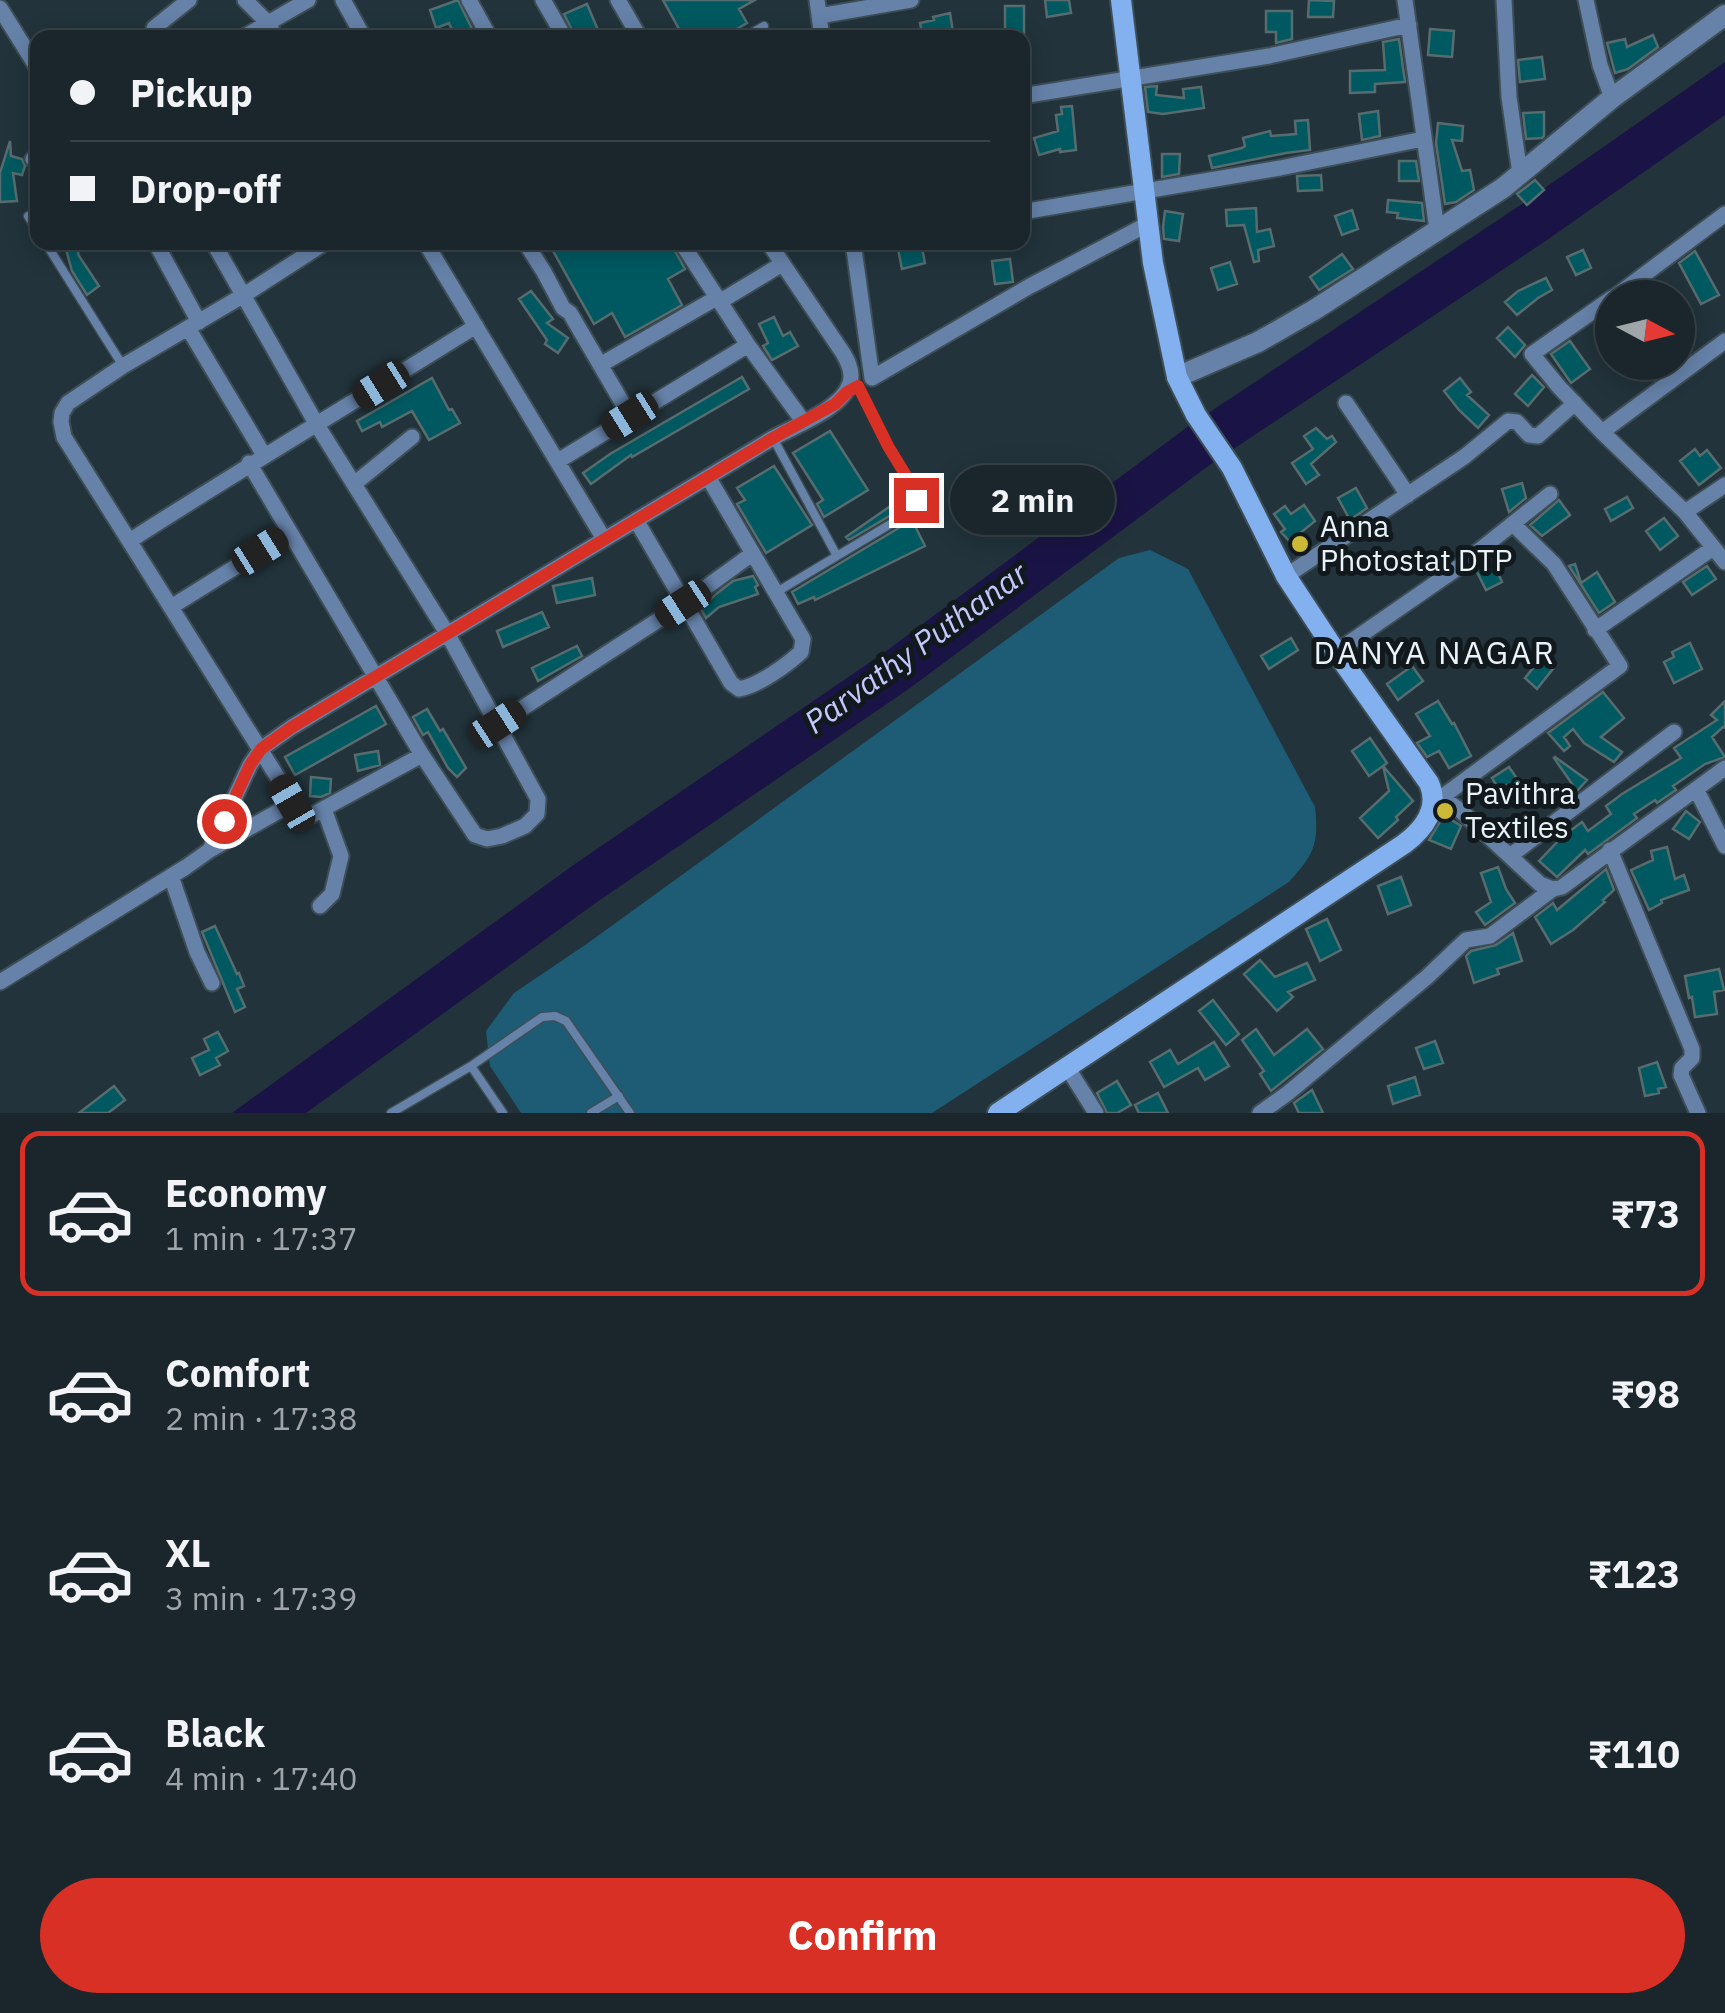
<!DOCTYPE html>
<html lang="en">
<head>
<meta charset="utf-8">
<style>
	body { margin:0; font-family:"IBM Plex Sans",sans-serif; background:#232e34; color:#f1f3f6; height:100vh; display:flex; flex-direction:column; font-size:38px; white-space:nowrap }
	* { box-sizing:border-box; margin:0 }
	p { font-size:32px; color:#9fa5a9 }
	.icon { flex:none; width:55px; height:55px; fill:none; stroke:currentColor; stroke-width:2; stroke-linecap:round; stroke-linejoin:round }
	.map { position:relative; height:1113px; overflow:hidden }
	.sheet { display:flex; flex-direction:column; background:#1a262c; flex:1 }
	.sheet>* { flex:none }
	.hud { position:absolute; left:30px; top:30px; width:1000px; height:220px; border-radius:20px; box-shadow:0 5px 25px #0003,0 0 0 2px #384348; display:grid; align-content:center; height:220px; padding:0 40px; background:#1a262c }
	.needle { width:65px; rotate:97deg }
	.buttons { position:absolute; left:1595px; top:280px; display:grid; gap:20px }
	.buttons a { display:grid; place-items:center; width:100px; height:100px; border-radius:50%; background:#1a262c; box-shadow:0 5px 25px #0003,0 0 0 2px #384348; font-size:50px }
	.end { position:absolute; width:45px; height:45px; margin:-22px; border:12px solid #d93025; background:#fff; box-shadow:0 0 0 5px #fff }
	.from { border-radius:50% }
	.bubble { position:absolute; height:70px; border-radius:35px; background:#1a262c; box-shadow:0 5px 25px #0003,0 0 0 2px #384348; font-size:32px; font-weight:700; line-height:70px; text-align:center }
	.car { position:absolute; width:30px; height:60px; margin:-30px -15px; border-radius:12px; box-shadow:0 0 8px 2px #0007; background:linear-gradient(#222 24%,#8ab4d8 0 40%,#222 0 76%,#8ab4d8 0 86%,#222 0) }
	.hud b { display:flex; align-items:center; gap:35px; height:95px; font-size:38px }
	.hud b+b { border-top:2px solid #384348 }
	.hud i { width:25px; height:25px; background:#f1f3f6 }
	ul { padding:18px 0 0; list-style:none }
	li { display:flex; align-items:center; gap:30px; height:165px; margin:0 20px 15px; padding:0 20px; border:5px solid transparent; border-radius:20px }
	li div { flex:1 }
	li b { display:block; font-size:38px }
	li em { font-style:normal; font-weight:700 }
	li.selected { border-color:#d93025 }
	li>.icon { width:90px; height:90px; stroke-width:1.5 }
	.button { display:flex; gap:20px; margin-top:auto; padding:20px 40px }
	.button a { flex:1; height:115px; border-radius:60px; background:#d93025; color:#fff; font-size:40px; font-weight:700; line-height:115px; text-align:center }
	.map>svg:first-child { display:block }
	.green { fill:#1e5c76 }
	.water { fill:#1a1446 }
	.building { fill:#005960; stroke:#566c6e; stroke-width:2.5 }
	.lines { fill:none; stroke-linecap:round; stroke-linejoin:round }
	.service-casing { stroke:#3e4e56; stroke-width:11 }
	.minor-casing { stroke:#3e4e56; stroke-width:19 }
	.tertiary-casing { stroke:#3e4e56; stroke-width:24 }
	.secondary-casing { stroke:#3e4e56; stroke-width:24 }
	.service { stroke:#6682a9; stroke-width:8 }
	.minor { stroke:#6682a9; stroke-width:15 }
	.tertiary { stroke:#6682a9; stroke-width:20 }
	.secondary { stroke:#83b0ee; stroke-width:20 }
	.route { stroke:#d93025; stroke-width:12 }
	.poi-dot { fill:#cdb938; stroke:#12191d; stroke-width:4 }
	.labels { text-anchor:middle; stroke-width:10; stroke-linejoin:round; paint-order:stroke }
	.poi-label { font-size:30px; fill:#e9f3f9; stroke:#12191d; text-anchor:start }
	.water-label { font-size:32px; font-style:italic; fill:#c5c8fc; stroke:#12191d }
	.neighbourhood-label { font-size:32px; letter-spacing:2.5px; fill:#e9f3f9; stroke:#12191d }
</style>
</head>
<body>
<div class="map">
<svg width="1725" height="1113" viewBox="0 0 1725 1113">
	<rect width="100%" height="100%" fill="#22333b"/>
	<path class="green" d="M1150 550 1188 569 1315 807C1319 845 1314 854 1289 882L932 1113H521L490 1066 486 1031 514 993 588 943 1119 558Z"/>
	<path class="water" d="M1725 62V115L1547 240 1211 464 910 688 597 902 306 1113H232L572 866 885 652 1186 428 1522 204Z"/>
	<path class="building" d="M458 0 472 29 454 35 449 23 436 28 430 10Z
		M663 0H755L739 9 747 23 721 38H684Z
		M1045 0H1069L1071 13 1047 17Z
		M1309 0 1334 1 1333 17H1308Z
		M587 4 598 30 602 38H576L564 14Z
		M1005 6H1024V36H1005Z
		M1266 11H1292V39L1276 43V32H1266Z
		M950 13 953 32 945 34 946 38H923L920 23 934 20 933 17Z
		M1430 29 1454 31 1452 57 1428 55Z
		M1653 35 1658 47 1628 69 1615 73 1607 43 1625 39 1627 47Z
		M1399 39 1405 82 1375 84V92L1350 93V71L1385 70 1383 42Z
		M1542 57 1545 79 1520 82 1518 60Z
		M1157 86 1156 95 1184 98 1183 89 1201 87 1204 108 1163 114 1148 112 1145 87Z
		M1072 106 1076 150 1060 152V149L1039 155 1034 138 1058 131 1056 115 1062 114 1061 107Z
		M1378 111 1380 136 1362 140 1359 114Z
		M1544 112V136L1542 138 1526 139 1523 113Z
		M1308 120 1310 150 1286 153 1212 168 1209 156 1242 148 1245 146 1243 138 1270 131 1271 136 1296 134 1295 121Z
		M1438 123 1463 126 1462 141 1452 140 1462 171 1470 170 1474 190 1456 202 1445 204 1436 143Z
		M10 141 11 156 22 159 25 166 22 175 13 173 17 201 0 202V173Z
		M1162 154H1180L1179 174 1162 177Z
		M1399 161H1416L1419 181H1399Z
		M1321 175 1322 190 1298 191 1297 176Z
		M1535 180 1544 190 1527 205 1517 194Z
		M1388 200 1422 203 1424 221 1397 218 1398 213 1387 212Z
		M1256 208 1257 232 1270 229 1274 246 1258 250 1259 261 1254 262 1244 225 1227 226 1226 210Z
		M1352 210 1358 229 1342 235 1335 216Z
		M1165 211 1183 214 1179 241 1164 239 1163 227Z
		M64 242H75L79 256 99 286 87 295 72 271Z
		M548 242H670L685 269 668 279 682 305 625 337 612 313 594 324Z
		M921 243 925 263 902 269 898 249Z
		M1583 250 1591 268 1576 275 1567 257Z
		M1695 251 1719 295 1701 304 1679 263Z
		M1342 254 1353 269 1319 290 1310 277Z
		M1010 259 1013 282 995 284 992 261Z
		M1230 262 1237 284 1218 290 1211 268Z
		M1546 278 1552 290 1538 298 1517 315 1505 302 1518 291Z
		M531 291 553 319 547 323 568 338 558 353 545 344 547 340 519 299Z
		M774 317 783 336 790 332 798 346 772 360 763 346 768 343 759 324Z
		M1508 327 1525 345 1515 357 1497 338Z
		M1570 341 1590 369 1571 383 1551 354Z
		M1532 375 1544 387 1528 406 1515 394Z
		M742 377 749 389 632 457 631 455 591 484 583 473 610 454Z
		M432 378 449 410 452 409 460 423 429 440 412 411 382 427 380 422 362 431 357 421Z
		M1460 378 1471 392 1467 395 1489 415 1478 428 1459 410 1444 391Z
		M1316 428 1327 439 1332 436 1336 442 1311 464 1319 475 1306 484 1292 463 1313 449 1304 436Z
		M830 431 868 490 824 517 817 504 823 500 793 453Z
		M1695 449 1700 456 1707 450 1721 468 1699 485 1680 461Z
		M774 466 812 525 766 553 737 504 745 500 737 488Z
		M1522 483 1526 498 1509 512 1502 489Z
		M1356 488 1367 508 1350 520 1338 498Z
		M1627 497 1633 508 1611 521 1605 509Z
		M899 500 903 508 849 540 846 537Z
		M1559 500 1570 515 1542 536 1530 525Z
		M1304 505 1315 521 1299 534 1310 547 1300 553 1281 532 1285 529 1274 514 1285 506 1291 514Z
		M1664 518 1678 536 1660 550 1646 531Z
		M912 520 925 546 815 600 814 597 798 604 792 592Z
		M1492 559 1502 582 1486 590 1475 568Z
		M1575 564 1581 583 1597 572 1615 602 1599 613 1569 566Z
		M1707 566 1716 579 1692 595 1683 582Z
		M753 576 758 585 755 587 758 594 719 607 706 618 701 609 715 595 733 581Z
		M592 578 595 595 557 603 553 586Z
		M542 612 549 627 503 647 497 631Z
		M1291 638 1298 650 1269 669 1261 656Z
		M1690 643 1702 669 1674 683 1664 662 1674 657 1672 652Z
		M577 646 582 656 538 681 532 668Z
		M1545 654 1556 665 1537 689 1525 678 1533 668 1527 661Z
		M1412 666 1423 681 1398 700 1387 684Z
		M1603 692 1624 718 1601 737 1622 752 1614 762 1584 743 1573 729 1564 737 1570 746 1564 751 1548 733Z
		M1438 701 1452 724 1454 723 1471 756 1449 768 1439 751 1427 757 1417 743 1430 736 1416 714Z
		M1725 701V728L1723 727 1712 737 1725 757 1705 764 1673 786 1676 790 1657 803 1655 800 1634 814 1637 818 1588 854 1585 850 1557 877 1539 861 1562 837 1582 822 1588 831 1611 814 1606 806 1622 794 1681 758 1674 748 1717 720 1711 715Z
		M376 706 386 724 295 775 285 757Z
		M427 709 440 731 443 729 466 768 457 777 448 768 428 732 423 735 413 717Z
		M1370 738 1387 763 1383 766 1413 801 1396 817 1398 820 1378 838 1360 818 1389 791 1383 766 1369 776 1352 751Z
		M378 751 380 765 358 771 355 755Z
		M1555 757 1587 780 1577 791 1554 758Z
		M1509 767 1524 789 1513 796 1506 785 1499 790 1492 778Z
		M311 777 331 779 330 793 321 797 310 796Z
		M1686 811 1700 822 1689 839 1673 829Z
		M1444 815 1461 826 1451 849 1429 840Z
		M1667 847 1675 879 1684 875 1689 890 1661 900 1662 903 1649 910 1631 870 1653 860 1651 851Z
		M1498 867 1506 889 1515 903 1485 925 1476 912 1491 902 1481 873Z
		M1606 869 1614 890 1603 900 1605 902 1573 930 1551 944 1535 917 1553 903 1557 910Z
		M1401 877 1411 905 1388 914 1378 886Z
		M1327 919 1341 950 1320 961 1306 929Z
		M215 926 237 974 239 973 244 986 237 989 245 1007 235 1012 202 932Z
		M1513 933 1522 961 1497 969 1499 974 1474 983 1466 956 1471 951 1496 945Z
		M1260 960 1275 977 1307 963 1315 980 1288 992 1293 997 1277 1011 1244 974Z
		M1719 969 1724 990 1714 992 1717 1014 1695 1017 1692 997 1689 998 1685 976Z
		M1213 1000 1239 1034 1226 1045 1199 1011Z
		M1256 1029 1274 1055 1307 1029 1323 1049 1271 1091 1260 1074 1264 1071 1242 1040Z
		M218 1032 228 1051 216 1058 220 1065 200 1075 192 1058 209 1050 204 1039Z
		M1435 1041 1443 1063 1424 1069 1416 1048Z
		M1214 1042 1229 1066 1205 1080 1198 1068 1164 1087 1150 1062 1170 1050 1178 1064Z
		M1657 1062 1666 1087 1658 1089 1659 1093 1645 1096 1639 1068Z
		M1415 1077 1420 1095 1393 1104 1388 1086Z
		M1117 1081 1131 1105 1117 1113H1107L1097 1093Z
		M114 1086 125 1100 108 1113H79Z
		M1312 1090 1323 1113H1299L1294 1103Z
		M1158 1093 1168 1113H1139L1135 1105Z"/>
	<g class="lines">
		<g class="service-casing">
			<path id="service" d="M743 38 764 26
				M28 216 38 231
				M45 242 123 366
				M773 438 837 556
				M775 593 909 513 916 500 915 489 888 446 858 386
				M471 1066 503 1113
				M391 1113 471 1066 542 1017 555 1016 566 1021 630 1113
				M591 1113 619 1096"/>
		</g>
		<g class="minor-casing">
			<path id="minor" d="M245 0 267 22 276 38
				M343 0 364 38
				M469 0 490 38
				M543 0 565 38
				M618 0 640 38
				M817 0 822 38
				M1405 0 1437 230
				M1504 0 1509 97 1520 174
				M1586 0 1600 65 1612 98
				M0 8 38 69
				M819 16 911 0
				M154 28 189 0
				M242 38 308 0
				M1022 96 1269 56 1409 25
				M33 159 38 157
				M1022 212 1280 168 1423 139
				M155 242 199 322
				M213 242 317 425 447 633 538 799 537 814 525 826 502 836 487 839 475 835 422 755 249 463
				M326 242 244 295 123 366 68 403 62 413 61 422 64 437 300 813 312 815 422 755
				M425 242 604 539
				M525 242 544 272 563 308 570 313 630 416
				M681 242 748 345 803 421
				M853 242 872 378 1030 286 1148 224
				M1612 298 1532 354 1559 387 1602 432 1685 512 1725 562
				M1613 298 1725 214
				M721 301 782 264
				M188 328 264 455
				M600 365 718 297
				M1346 403 1408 495
				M1602 432 1725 341
				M558 461 748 345
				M354 484 412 437
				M1685 512 1725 485
				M636 520 731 683 739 689C758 686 787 665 801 652L803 639 708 477
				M131 540C244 467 361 398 476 326
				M1286 576 1464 457 1508 421 1517 422 1529 435 1538 436 1575 403
				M171 607 290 533
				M1595 630 1713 548
				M1336 652 1456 569 1550 494
				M498 724 683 604 752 554
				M1696 789 1725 846
				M1436 793 1461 811 1540 884 1553 889
				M1442 797 1620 666 1554 564 1514 525
				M210 850 293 803
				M1610 850 1692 1049V1058L1682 1068 1681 1075 1698 1113
				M1510 856 1674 732
				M171 876 197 952 212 983
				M320 906 332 894 341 856 324 809
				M0 982 186 867 210 850 250 765 261 749 292 727 773 438C796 425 851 406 851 376 851 367 847 360 843 353L768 242
				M1067 1067 1096 1113
				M1260 1113 1288 1093 1427 977 1466 940 1490 936 1553 889 1562 887 1725 768"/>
		</g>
		<g class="tertiary-casing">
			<path id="tertiary" d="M1177 377 1258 342 1314 310 1503 188 1612 98 1725 15"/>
		</g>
		<g class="secondary-casing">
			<path id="secondary" d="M998 1113 1404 844C1424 829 1440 808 1429 783L1336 652 1286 576 1232 468 1196 415 1177 377 1153 263 1121 0"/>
		</g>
		<use href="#service" class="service"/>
		<use href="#minor" class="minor"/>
		<use href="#tertiary" class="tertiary"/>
		<use href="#secondary" class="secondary"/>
	</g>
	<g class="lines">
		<path class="route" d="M224 821 250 765 261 749 292 727 773 438 835 404 847 392 858 386 888 446 914 489 916 500"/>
	</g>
	<g class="poi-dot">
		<circle cx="1300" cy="544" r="10"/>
		<circle cx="1445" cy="811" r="10"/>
	</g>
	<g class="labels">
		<g class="poi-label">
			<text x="1320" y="537">Anna<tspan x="1320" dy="34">Photostat DTP</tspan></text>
			<text x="1465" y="804">Pavithra<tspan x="1465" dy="34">Textiles</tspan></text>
		</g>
		<g class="water-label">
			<text transform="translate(916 648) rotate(-36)" y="11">Parvathy Puthanar</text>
		</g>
		<g class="neighbourhood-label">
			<text x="1435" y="664">DANYA NAGAR</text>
		</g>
	</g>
</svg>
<div class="buttons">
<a><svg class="needle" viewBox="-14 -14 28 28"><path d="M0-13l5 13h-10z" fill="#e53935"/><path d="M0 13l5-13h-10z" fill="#9fa5a9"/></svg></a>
</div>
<i class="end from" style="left:224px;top:821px"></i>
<i class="end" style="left:916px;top:500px"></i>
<div class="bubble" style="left:950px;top:465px;width:165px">2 min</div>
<i class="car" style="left:381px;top:385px;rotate:238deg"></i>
<i class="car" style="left:630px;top:416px;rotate:238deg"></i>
<i class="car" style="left:260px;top:551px;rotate:58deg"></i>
<i class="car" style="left:683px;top:604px;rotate:237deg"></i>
<i class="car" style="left:498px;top:724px;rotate:57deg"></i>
<i class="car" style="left:292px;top:803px;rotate:330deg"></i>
<div class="hud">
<b><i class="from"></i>Pickup</b>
<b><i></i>Drop-off</b>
</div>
</div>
<section class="sheet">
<ul>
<li class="selected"><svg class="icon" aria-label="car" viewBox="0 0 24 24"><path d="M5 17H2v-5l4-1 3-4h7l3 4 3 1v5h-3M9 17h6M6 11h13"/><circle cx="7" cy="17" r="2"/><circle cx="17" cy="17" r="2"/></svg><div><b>Economy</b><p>1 min · 17:37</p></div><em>₹73</em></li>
<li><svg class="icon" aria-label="car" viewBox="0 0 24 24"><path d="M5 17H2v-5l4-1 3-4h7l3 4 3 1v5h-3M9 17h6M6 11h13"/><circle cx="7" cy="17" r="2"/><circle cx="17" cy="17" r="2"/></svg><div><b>Comfort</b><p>2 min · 17:38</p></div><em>₹98</em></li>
<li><svg class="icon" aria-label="car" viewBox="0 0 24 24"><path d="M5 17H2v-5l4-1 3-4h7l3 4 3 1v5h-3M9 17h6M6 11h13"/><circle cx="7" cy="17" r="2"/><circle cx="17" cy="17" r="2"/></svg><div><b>XL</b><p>3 min · 17:39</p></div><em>₹123</em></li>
<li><svg class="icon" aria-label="car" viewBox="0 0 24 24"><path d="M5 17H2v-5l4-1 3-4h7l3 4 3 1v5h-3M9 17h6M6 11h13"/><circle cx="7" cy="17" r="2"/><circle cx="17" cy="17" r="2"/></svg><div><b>Black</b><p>4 min · 17:40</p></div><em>₹110</em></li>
</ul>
<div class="button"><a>Confirm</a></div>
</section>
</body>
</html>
